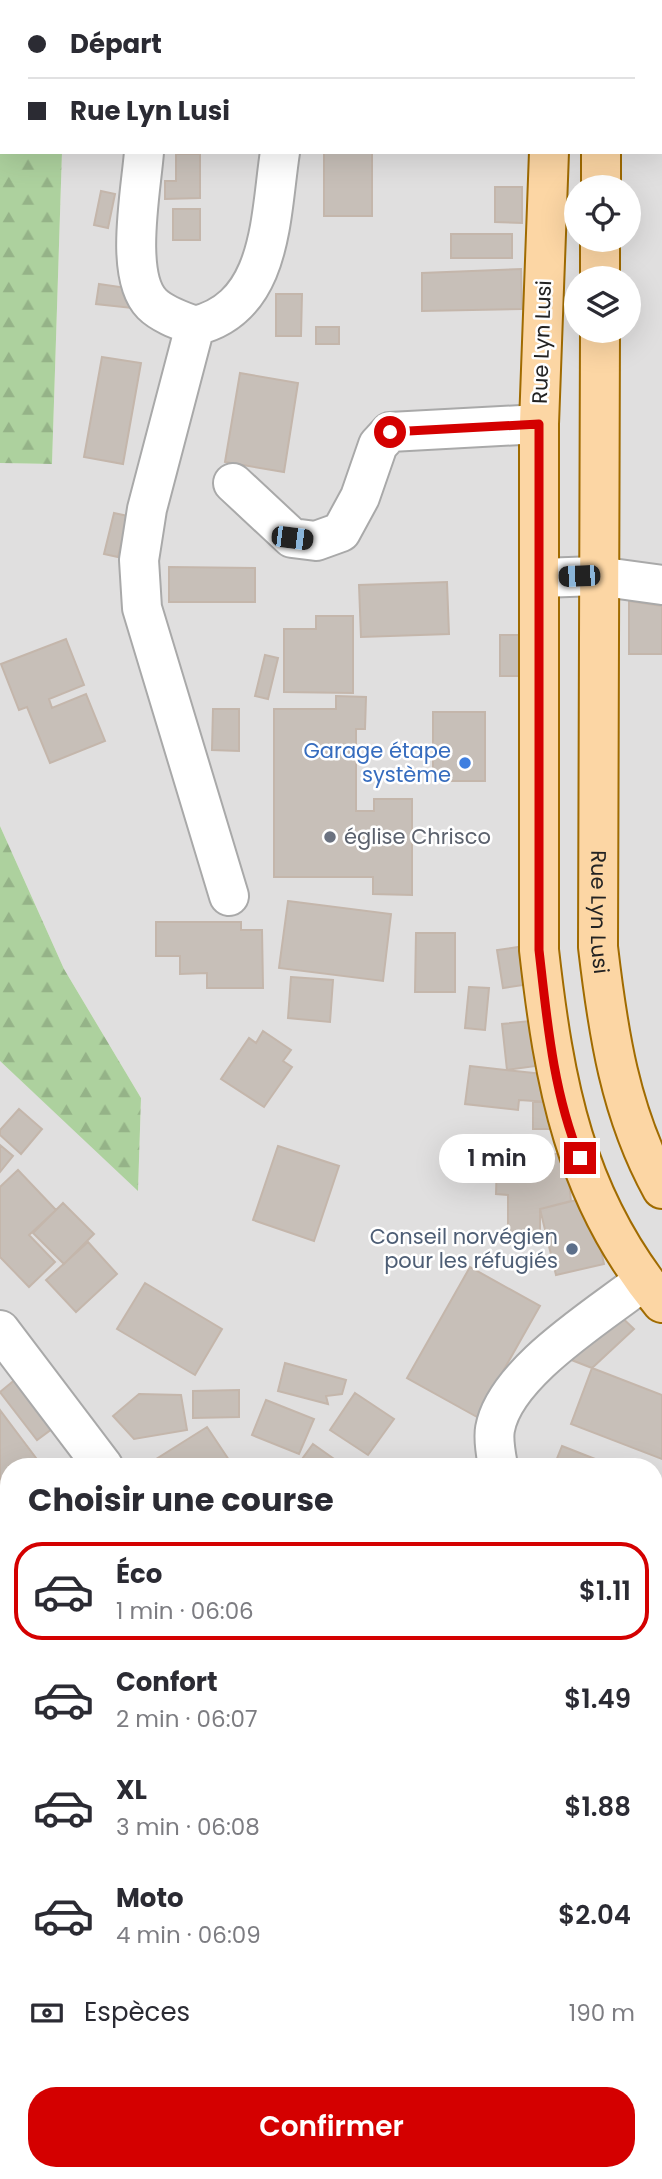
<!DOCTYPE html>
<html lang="fr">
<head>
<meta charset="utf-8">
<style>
	body { margin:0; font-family:Poppins,sans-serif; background:#f2f2f3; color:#2b2b33; height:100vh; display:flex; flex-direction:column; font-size:26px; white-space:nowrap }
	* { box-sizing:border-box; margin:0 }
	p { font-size:23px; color:#7c7c81 }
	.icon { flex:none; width:38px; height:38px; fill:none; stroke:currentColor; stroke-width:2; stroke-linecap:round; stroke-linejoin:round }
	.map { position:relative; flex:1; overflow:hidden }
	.sheet { position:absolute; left:0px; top:1458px; width:663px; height:723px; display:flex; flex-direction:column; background:#fff; border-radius:28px 28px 0 0; box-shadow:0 7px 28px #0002 }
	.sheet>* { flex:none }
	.banner { position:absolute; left:0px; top:0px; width:663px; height:154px; box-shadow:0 7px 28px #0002; display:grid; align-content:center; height:154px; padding:0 28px; background:#fff }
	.fabs { position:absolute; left:564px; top:175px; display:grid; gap:14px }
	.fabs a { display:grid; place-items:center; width:77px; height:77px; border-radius:50%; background:#fff; box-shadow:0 7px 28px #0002; font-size:35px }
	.end { position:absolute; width:32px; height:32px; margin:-16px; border:9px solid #d40000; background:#fff; box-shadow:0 0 0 4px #fff }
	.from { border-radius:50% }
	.bubble { position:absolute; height:49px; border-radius:24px; background:#fff; box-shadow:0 7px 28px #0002; font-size:23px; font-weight:600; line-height:49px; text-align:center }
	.car { position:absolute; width:21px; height:42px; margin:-21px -10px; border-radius:9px; box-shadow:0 0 5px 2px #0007; background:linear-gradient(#222 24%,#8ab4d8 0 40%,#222 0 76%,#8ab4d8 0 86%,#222 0) }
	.banner b { display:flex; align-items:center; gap:24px; height:66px; font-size:26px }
	.banner b+b { border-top:2px solid #e1e1e2 }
	.banner i { width:18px; height:18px; background:#2b2b33 }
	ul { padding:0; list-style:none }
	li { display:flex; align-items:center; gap:21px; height:98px; margin:0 14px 10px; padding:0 14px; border:4px solid transparent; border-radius:28px }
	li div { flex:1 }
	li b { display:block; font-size:26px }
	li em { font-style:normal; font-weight:600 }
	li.on { border-color:#d40000 }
	li>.icon { width:63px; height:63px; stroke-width:1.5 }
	h2 { padding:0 28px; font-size:32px; line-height:84px }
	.pay { display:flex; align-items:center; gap:18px; height:77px; padding:0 28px; font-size:26px }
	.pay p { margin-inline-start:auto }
	.cta { display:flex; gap:14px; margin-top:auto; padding:14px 28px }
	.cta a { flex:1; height:80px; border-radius:28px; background:#d40000; color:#fff; font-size:28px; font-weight:600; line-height:80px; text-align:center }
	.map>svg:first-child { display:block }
	.residential { fill:#e0dfdf; fill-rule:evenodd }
	.forest { fill:url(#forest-firs) }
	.building { fill:#c7bfb8; stroke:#c4b6ab; stroke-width:2 }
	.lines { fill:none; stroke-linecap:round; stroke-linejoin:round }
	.minor-casing { stroke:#a9a9a9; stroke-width:42 }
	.major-casing { stroke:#a06b00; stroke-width:42 }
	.minor { stroke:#fff; stroke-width:38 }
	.major { stroke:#fcd6a4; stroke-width:38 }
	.route { stroke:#d40000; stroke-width:9 }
	.shop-dot { fill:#3f7fe0; stroke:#fff; stroke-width:2.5 }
	.worship-dot { fill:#6b7280; stroke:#fff; stroke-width:2.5 }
	.service-dot { fill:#5c6f8a; stroke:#fff; stroke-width:2.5 }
	.labels { text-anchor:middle; stroke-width:5; stroke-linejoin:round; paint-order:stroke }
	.street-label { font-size:21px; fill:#222; stroke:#fff }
	.shop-label { font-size:21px; fill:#366cbe; stroke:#fff; text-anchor:end }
	.worship-label { font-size:21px; fill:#5b616d; stroke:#fff; text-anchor:start }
	.service-label { font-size:21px; fill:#4e5e75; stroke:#fff; text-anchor:end }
</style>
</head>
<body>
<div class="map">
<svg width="662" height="2179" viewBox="0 0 662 2179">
	<defs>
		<pattern id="forest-firs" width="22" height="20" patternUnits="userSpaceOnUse" patternTransform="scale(1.75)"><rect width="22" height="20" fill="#add19e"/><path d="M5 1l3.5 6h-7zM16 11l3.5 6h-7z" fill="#95b388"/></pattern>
	</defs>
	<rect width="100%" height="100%" fill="#f2efe9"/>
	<path class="residential" d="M67 0H662V2179H0V1061L138 1190 141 1098 64 969 0 826V463L52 464 62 152H662V2ZM576 187H628V240H576ZM576 278H628V331H576ZM9 1466H654V2172H9Z"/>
	<path class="forest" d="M0 0H67L2 2V152H62L52 464 0 463Z
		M0 826 64 969 141 1098 138 1191 0 1061Z"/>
	<path class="building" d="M317 0H374V2H317Z
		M433 0H512V2H433Z
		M324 152H372V216H324Z
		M176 154H200V198L165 199V181H176Z
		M495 187H522V223L495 222Z
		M101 191 115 194 108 228 94 225Z
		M173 209H200V240H173Z
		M451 234H512V258H451Z
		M521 269 522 309 422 311V273Z
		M99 284 134 289 132 308 96 304Z
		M276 294H302L301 336H276Z
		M316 327H339V344H316Z
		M102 357 141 363 123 464 84 457Z
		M240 373 298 383 284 472 225 462Z
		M114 513 128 516 118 557 104 554Z
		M169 567 255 568V602H169Z
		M447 582 449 634 361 637 359 585Z
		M629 601 662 606V654H629Z
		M316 616H353V693L284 692V629H316Z
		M500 635H520V676H500Z
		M66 639 84 685 49 699 52 708 86 694 105 741 50 763 27 707 19 710 1 664Z
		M265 655 278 658 268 699 255 696Z
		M336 696 366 697 365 729H356V811H374V799H412V895L373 894V877H274V709H336Z
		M213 709H239V751L212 750Z
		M433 712H485V781H433Z
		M288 901 391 914 383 981 279 968Z
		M156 922H241V930H262L263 988H207V973L180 974V956H156Z
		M416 933H455V992H415Z
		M525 946 530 984 503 988 497 950Z
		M291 977 333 980 330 1022 288 1018Z
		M469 987 489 988 485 1030 465 1028Z
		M530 1021 536 1066 507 1070 502 1024Z
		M263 1031 291 1050 283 1061 292 1067 264 1107 221 1079 249 1038 256 1043Z
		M470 1066 552 1075 550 1102 519 1100 518 1110 465 1104Z
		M533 1102H550V1129H533Z
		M19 1109 42 1129 21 1154 0 1135V1130Z
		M0 1145 13 1156 0 1172Z
		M278 1146 339 1166 314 1241 253 1220Z
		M566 1153 571 1201 540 1209V1237L508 1235V1195L496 1194 497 1159Z
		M18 1170 56 1210 29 1235 55 1262 29 1287 0 1257V1187Z
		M589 1197 604 1264 556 1275 540 1209Z
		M63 1203 94 1234 64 1264 33 1233Z
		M88 1242 117 1274 76 1312 46 1280Z
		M470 1267 540 1306 477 1417 407 1378Z
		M145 1283 222 1329 195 1375 117 1329Z
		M615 1311 634 1329 592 1368 569 1359Z
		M285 1363 346 1380 342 1394 326 1396 328 1404 278 1391Z
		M592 1368 662 1395V1459L571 1424Z
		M22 1374 60 1423 37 1440 0 1392Z
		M239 1390V1417L193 1418V1391Z
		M355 1393 394 1419 368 1455 330 1430Z
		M139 1394 181 1395 187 1430 134 1439 113 1416Z
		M266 1400 314 1419 299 1454 252 1435Z
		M0 1410 42 1466H9V1500L5 1503 0 1497Z
		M207 1427 233 1466H157L153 1461Z
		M313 1444 344 1466H297Z
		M562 1446 613 1466H554Z
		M654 1483 662 1486V1510L654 1529Z
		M9 1540V1567L0 1549V1544Z
		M0 1562 9 1574 0 1583Z
		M1 1627 9 1638V1702L0 1689Z
		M654 1643 662 1647V1707L654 1703Z
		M660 1719 662 1720V1795L654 1791V1729Z
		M9 1788V1853L0 1846V1800Z
		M658 1837 662 1839V1930L654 1926V1843Z
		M654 2131 662 2134V2170L654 2168Z
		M191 2172 219 2178V2179H177V2176L189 2179Z
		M253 2172H303L313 2174 312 2179H251Z"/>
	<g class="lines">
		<g class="minor-casing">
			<path id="minor" d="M154 2 155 0
				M302 2V0
				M144 152C141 191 124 276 152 304 163 315 182 321 195 326 273 307 270 217 280 152
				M195 326 147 509 139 560 142 608 229 896
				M233 483 292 538 316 541 341 532 360 497 378 445 390 432 539 424
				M541 578 597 576 662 585
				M0 1330 103 1466
				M498 1466C496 1455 493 1440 495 1429 505 1372 600 1315 643 1281
				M0 2028 9 2030
				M654 2092 662 2097
				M0 2147 9 2156
				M559 2172 587 2179"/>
		</g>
		<g class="major-casing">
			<g id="major">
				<path d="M554 2V0"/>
				<path d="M603 2V0"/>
				<path d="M549 152 539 424V950C554 1082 574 1197 662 1303"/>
				<path d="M601 187V152"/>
				<path d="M600 278V240"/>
				<path id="s1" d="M600 331 598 947C608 1032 620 1113 662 1189"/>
			</g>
		</g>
		<use href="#minor" class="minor"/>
		<use href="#major" class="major"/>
	</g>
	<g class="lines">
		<path class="route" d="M390 432 539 424V950C547 1020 553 1092 580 1158"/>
	</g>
	<circle class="shop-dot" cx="465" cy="763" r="7"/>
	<circle class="worship-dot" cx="330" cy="837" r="7"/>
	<circle class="service-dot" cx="572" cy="1249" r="7"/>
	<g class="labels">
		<g class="street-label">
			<text transform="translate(542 342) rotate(-88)" y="7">Rue Lyn Lusi</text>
			<text dy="7" stroke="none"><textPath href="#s1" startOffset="581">Rue Lyn Lusi</textPath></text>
		</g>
		<g class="shop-label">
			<text x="451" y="758">Garage étape<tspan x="451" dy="24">système</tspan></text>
		</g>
		<g class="worship-label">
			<text x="344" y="844">église Chrisco</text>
		</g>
		<g class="service-label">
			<text x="558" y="1244">Conseil norvégien<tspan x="558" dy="24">pour les réfugiés</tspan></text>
		</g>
	</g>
</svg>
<div class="fabs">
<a><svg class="icon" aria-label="locate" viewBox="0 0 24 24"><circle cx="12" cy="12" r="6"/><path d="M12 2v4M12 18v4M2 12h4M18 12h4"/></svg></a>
<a><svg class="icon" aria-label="layers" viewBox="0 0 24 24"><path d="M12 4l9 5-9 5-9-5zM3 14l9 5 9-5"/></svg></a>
</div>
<i class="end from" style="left:390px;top:432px"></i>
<i class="end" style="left:580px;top:1158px"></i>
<div class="bubble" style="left:439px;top:1134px;width:116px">1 min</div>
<i class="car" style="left:292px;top:538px;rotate:97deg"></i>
<i class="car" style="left:579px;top:576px;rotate:268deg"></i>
<div class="banner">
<b><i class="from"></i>Départ</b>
<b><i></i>Rue Lyn Lusi</b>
</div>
<section class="sheet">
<h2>Choisir une course</h2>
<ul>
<li class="on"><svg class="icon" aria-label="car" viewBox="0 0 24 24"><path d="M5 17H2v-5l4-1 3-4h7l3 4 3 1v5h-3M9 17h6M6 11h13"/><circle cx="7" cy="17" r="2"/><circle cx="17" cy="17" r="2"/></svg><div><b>Éco</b><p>1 min · 06:06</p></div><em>$1.11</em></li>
<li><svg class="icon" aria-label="car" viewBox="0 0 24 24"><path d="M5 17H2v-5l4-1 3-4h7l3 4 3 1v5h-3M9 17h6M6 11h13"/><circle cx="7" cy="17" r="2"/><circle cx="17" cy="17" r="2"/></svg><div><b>Confort</b><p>2 min · 06:07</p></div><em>$1.49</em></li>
<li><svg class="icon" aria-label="car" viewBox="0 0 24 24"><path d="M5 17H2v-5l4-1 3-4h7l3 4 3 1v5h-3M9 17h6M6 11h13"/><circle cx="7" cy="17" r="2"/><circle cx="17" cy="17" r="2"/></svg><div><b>XL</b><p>3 min · 06:08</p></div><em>$1.88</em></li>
<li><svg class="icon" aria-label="car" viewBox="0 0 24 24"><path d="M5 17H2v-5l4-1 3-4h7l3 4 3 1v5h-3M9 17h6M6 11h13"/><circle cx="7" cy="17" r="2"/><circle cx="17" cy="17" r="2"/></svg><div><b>Moto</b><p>4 min · 06:09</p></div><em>$2.04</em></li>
</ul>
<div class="pay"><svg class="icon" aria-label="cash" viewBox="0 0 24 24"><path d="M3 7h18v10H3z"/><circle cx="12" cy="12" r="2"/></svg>Espèces<p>190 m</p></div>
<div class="cta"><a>Confirmer</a></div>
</section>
</div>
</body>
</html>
